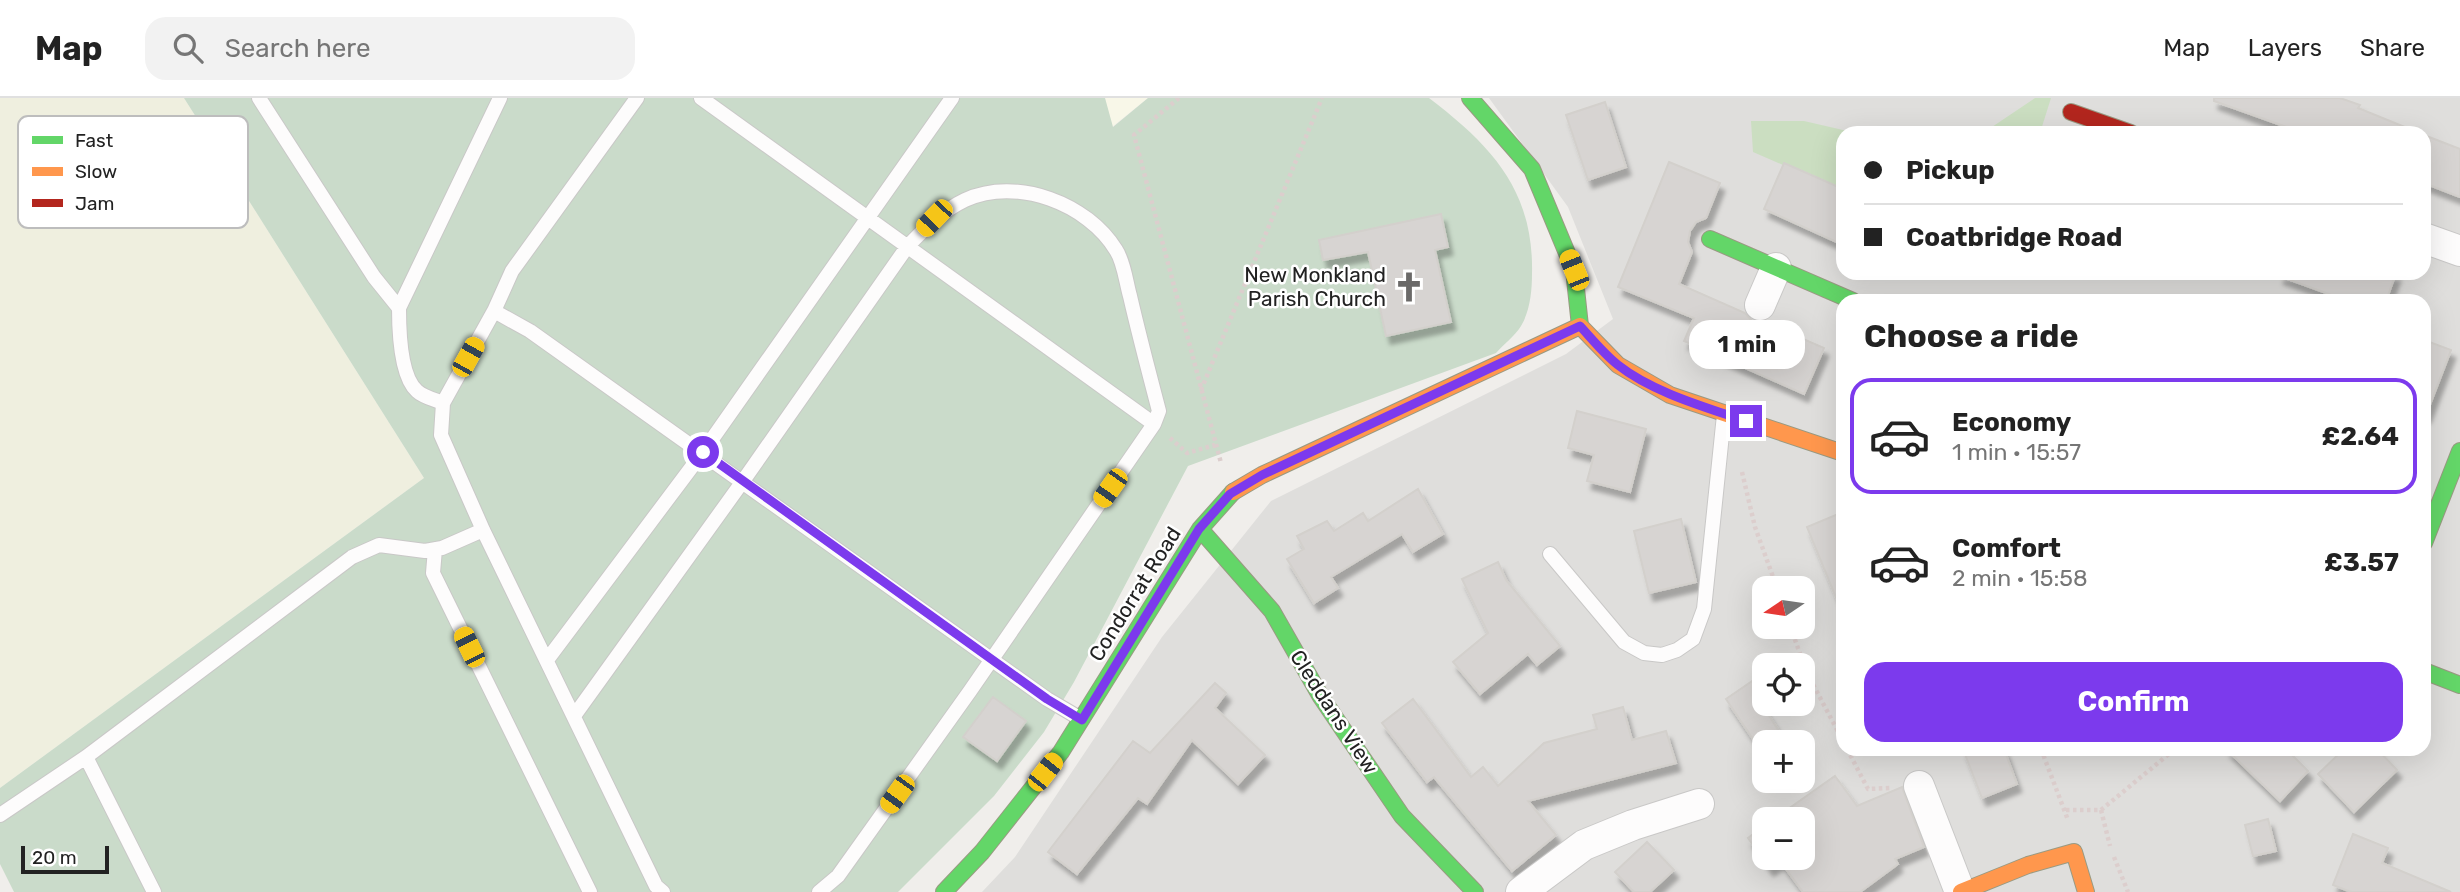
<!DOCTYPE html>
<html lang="en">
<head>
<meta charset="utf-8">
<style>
	body { margin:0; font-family:Rubik,sans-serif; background:#f2f2f2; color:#222; height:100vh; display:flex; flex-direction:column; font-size:26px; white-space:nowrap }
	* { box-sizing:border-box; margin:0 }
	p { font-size:23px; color:#767676 }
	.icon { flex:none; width:38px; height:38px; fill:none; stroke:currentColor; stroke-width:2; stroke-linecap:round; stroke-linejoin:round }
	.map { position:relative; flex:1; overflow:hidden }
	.side { position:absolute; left:1836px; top:196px; width:595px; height:462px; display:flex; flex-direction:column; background:#fff; border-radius:21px; box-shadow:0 7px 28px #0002 }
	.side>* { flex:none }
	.hud { position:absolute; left:1836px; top:28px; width:595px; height:154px; border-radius:21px; box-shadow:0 7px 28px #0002; display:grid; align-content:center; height:154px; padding:0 28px; background:#fff }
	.needle { width:46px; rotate:257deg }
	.buttons { position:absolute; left:1752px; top:478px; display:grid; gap:14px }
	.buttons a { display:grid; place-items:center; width:63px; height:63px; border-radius:14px; background:#fff; box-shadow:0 7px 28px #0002; font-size:35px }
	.scale { position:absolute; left:21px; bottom:18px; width:88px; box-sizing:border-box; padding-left:7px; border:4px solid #222; border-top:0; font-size:19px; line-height:24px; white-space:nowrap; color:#222; -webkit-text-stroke:5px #fff; paint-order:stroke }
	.end { position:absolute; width:32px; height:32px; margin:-16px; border:9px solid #7c3aed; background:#fff; box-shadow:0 0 0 4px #fff }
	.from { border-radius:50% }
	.bubble { position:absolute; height:49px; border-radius:21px; background:#fff; box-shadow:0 7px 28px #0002; font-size:23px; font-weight:700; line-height:49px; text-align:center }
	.car { position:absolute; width:21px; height:42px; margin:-21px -10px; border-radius:9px; box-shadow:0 0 5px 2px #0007; background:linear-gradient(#f5c518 24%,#345 0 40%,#f5c518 0 76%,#345 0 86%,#f5c518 0) }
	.hud b { display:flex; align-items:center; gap:24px; height:66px; font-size:26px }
	.hud b+b { border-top:2px solid #e0e0e0 }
	.hud i { width:18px; height:18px; background:#222 }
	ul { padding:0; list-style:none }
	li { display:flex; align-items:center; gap:21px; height:116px; margin:0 14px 10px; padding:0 14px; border:4px solid transparent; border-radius:21px }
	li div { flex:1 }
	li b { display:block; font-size:26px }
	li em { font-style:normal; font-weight:700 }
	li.current { border-color:#7c3aed }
	li>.icon { width:63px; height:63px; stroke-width:1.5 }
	h2 { padding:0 28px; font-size:32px; line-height:84px }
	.cta { display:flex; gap:14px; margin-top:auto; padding:14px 28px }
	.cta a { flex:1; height:80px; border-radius:21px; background:#7c3aed; color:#fff; font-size:28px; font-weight:700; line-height:80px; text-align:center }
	header { display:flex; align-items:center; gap:42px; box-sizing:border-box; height:98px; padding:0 35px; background:#fff; border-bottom:2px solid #e0e0e0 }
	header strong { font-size:33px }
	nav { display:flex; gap:38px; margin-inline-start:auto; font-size:24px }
	.search { width:490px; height:63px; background:#f2f2f2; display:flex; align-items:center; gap:18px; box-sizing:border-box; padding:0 24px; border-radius:21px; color:#767676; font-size:26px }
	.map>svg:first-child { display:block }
	.residential { fill:#dfdedc; fill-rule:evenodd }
	.education { fill:#f8f7e8 }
	.farmland { fill:#efefdf }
	.forest { fill:#cbdec1 }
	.cemetery { fill:#cadbca }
	.building { fill:#d7d4d2; stroke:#d3d0cc; stroke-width:2; filter:url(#shadow) }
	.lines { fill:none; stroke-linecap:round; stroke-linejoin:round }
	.lane-casing { stroke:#c9c8c7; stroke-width:16 }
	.street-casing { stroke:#c9c8c7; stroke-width:32 }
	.fast-casing { stroke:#999a82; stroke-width:18 }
	.slow-casing { stroke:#999a82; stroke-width:18 }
	.jam-casing { stroke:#999a82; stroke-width:18 }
	.path { stroke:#dccecd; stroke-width:4.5; stroke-dasharray:3.5 3.5; stroke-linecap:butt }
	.lane { stroke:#fdfcfc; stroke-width:14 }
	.street { stroke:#fdfcfc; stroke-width:30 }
	.fast { stroke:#63d668; stroke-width:16 }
	.slow { stroke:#ff974d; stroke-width:16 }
	.jam { stroke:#b3261e; stroke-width:16 }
	.route { stroke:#7c3aed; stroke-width:9 }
	.labels { text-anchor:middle; stroke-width:5; stroke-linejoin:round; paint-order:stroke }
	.poi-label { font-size:21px; fill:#222; stroke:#fff; text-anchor:end }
	.street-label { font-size:21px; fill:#222; stroke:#fff }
	.key { fill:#fff; stroke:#bdbdbd; stroke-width:2 }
	.key-label { font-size:19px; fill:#222 }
</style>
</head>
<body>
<header>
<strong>Map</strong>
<div class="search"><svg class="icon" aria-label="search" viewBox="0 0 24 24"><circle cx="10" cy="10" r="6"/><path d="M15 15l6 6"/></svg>Search here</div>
<nav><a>Map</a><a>Layers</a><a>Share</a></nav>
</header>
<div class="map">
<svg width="2460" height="794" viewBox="0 0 2460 794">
	<defs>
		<filter id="shadow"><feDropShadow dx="4.5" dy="8" stdDeviation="2" flood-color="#0004"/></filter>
	</defs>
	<rect width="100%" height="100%" fill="#f0eeeb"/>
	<path class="residential" d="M1489 0H2460V794H982L1015 759 1162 539 1271 403 1566 256 1613 221 1568 109ZM1843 35H2424V175H1843ZM1843 203H2424V651H1843ZM1764 490H1802V528H1764ZM1764 567H1802V606H1764ZM1764 644H1802V682H1764ZM1764 721H1802V760H1764Z"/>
	<path class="education" d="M1105 0H1148L1112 29Z"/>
	<path class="farmland" d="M0 0H184L424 380 0 690Z"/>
	<path class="forest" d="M2035 0H2051L2040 35H1968L1986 33Z
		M1751 23H1804L1856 35H1843V93L1753 54Z"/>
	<path class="cemetery" d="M184 0H1105L1113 29 1148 0H1429C1492 48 1534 93 1532 176 1532 193 1530 213 1521 228 1515 238 1503 247 1496 255L1188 368 1074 584 1044 634 994 698 898 794H14L0 766V690L424 380Z"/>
	<path class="building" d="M2214 0H2340L2360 7 2358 10 2417 34 2303 35 2214 3Z
		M1605 4 1626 69 1588 82 1566 17Z
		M2424 37 2460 51V99L2424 85Z
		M1669 64 1720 85 1706 120 1696 124 1690 133 1688 144 1692 154 1679 186 1745 215 1752 223 1764 224 1824 250 1804 296 1684 243 1694 220 1618 189Z
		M1784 65 1843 91V147L1764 111Z
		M1441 116 1448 149 1435 152 1451 224 1386 238 1368 154 1323 162 1319 142Z
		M2280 175H2396L2386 203H2348L2279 178Z
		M2424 242 2451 252 2426 317H2424Z
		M1577 313 1646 331 1630 394 1587 383 1594 357 1568 350Z
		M1418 391 1443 436 1413 454 1402 436 1331 479 1338 490 1314 505 1287 461 1304 451 1297 438 1327 423 1334 433 1363 415 1368 423Z
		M1843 414V513L1842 514 1807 429Z
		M1681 421 1696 484 1649 495 1634 433Z
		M1498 464 1506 482 1560 548 1537 567 1528 556 1480 596 1453 564 1488 535 1462 481Z
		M1764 575V610L1786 644H1755L1726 601Z
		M1215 585 1226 595 1215 610 1265 657 1238 686 1192 642 1147 706 1138 700 1077 776 1048 754 1133 643 1150 655Z
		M993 599 1026 623 997 663 963 639Z
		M1413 601 1471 679 1483 669 1498 688 1544 645 1597 631 1593 617 1623 609 1632 642 1666 633 1676 665 1528 703 1556 737 1512 773 1434 679 1427 684 1382 625Z
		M1963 651H2004L2017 686 1982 700Z
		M2226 651H2286L2308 673 2280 703Z
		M2344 651H2377L2397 672 2354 714 2318 676Z
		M1835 678 1857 708 1902 689 1924 749 1895 761 1898 766 1860 794H1803L1780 763 1769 770 1748 740 1764 728V760H1802V721H1774Z
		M2268 721 2276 753 2253 758 2245 727Z
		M2353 736 2388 750 2382 765 2451 794H2351L2333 787Z
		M1647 744 1674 772 1650 794H1634L1615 774Z"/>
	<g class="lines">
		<g class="lane-casing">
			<path id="lane" d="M259 0 374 179 399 210
				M701 0 1154 326 970 593 838 778 819 794
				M494 213 512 173 637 0
				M443 305C436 302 423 299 417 293 400 278 399 232 399 210L500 0
				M435 451 433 475 590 794
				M1550 456 1624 544 1644 555 1662 557 1677 552 1693 541 1704 511 1724 317
				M547 562 703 354 952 0
				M574 618 743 383 907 149C925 130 942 113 965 102 1017 78 1088 106 1116 152 1124 164 1126 184 1130 198 1139 237 1149 275 1159 313L1154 326
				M0 717 86 659
				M154 794 86 659 352 459 379 447 425 453 442 450 483 432
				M663 794 656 788 483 432 441 337 443 305 494 213 530 233 1047 601 1081 621"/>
		</g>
		<g class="street-casing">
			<path id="street" d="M2424 140 2460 153
				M1760 207 1776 170
				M1919 688 1960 794
				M1521 794 1584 747 1633 727 1699 706"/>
		</g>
		<g class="fast-casing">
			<path id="fast" d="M1470 0 1532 71 1574 172 1580 228
				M1710 141 1853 203
				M1200 431 1272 513 1321 599 1402 718 1475 794
				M2424 445 2460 353
				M2424 573 2460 587
				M944 794 982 754 1061 654 1200 431 1233 394"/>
		</g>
		<g class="slow-casing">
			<path id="slow" d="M1580 228 1618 267 1670 297 1843 355
				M1233 394 1262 377 1580 228
				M1961 794 2028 767 2074 754 2086 794"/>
		</g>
		<g class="jam-casing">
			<path id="jam" d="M2071 14 2131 35"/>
		</g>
		<path class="path" d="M1179 0 1134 37 1221 365
			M1201 292 1322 0
			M1170 340 1187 355 1215 347
			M1742 374 1755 429 1777 490
			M1790 528 1807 575 1843 643
			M1847 651 1868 691 1890 690
			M2041 651 2068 722
			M2066 712H2101L2175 651
			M2101 712 2110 748
			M2114 759 2128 794"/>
		<use href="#lane" class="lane"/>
		<use href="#street" class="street"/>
		<use href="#fast" class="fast"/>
		<use href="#slow" class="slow"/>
		<use href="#jam" class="jam"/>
	</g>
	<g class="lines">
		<path class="route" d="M703 354 1047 601 1082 622 1199 431 1230 396 1262 377 1580 228C1592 241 1604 256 1618 267 1652 294 1705 309 1746 323"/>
	</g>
	<defs>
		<g id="church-bare" transform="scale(2.415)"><path d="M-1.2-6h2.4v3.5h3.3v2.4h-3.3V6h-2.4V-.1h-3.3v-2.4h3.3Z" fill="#6a6968" stroke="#fff" stroke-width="2.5" paint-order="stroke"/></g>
	</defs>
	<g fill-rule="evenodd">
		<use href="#church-bare" x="1409" y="189"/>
	</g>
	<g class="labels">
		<g class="poi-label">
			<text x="1386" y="184">New Monkland<tspan x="1386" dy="24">Parish Church</tspan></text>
		</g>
		<g class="street-label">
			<text transform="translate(1135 496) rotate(-58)" y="7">Condorrat Road</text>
			<text transform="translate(1334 614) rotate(57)" y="7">Cleddans View</text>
		</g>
	</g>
	<rect x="18" y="18" width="230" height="112" rx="10" class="key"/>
	<rect x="32" y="38" width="31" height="8" fill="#63d668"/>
	<rect x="32" y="69" width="31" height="9" fill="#ff974d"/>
	<rect x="32" y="101" width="31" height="8" fill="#b3261e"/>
	<g class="key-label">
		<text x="75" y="49">Fast</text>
		<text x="75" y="80">Slow</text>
		<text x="75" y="112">Jam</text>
	</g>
</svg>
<div class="buttons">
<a><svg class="needle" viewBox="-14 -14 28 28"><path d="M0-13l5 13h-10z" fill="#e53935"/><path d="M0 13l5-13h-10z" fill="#767676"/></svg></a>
<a><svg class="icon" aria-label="locate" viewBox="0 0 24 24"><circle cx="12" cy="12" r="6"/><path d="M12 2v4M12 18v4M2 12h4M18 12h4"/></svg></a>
<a>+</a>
<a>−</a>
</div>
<div class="scale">20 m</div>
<i class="end from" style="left:703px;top:354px"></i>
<i class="end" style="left:1746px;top:323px"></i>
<div class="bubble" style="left:1689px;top:222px;width:116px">1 min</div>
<i class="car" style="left:934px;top:120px;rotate:224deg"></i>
<i class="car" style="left:1574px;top:172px;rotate:338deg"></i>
<i class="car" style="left:468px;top:259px;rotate:29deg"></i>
<i class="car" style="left:1110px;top:390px;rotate:215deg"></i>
<i class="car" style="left:469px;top:549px;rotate:334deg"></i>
<i class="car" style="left:1045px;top:674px;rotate:38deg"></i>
<i class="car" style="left:897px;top:696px;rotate:216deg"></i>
<div class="hud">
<b><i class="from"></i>Pickup</b>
<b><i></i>Coatbridge Road</b>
</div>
<section class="side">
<h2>Choose a ride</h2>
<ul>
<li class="current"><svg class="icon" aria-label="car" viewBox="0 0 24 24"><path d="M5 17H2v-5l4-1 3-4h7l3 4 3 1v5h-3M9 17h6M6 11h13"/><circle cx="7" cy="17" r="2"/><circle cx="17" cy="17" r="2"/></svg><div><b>Economy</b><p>1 min · 15:57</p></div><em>£2.64</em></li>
<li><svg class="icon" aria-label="car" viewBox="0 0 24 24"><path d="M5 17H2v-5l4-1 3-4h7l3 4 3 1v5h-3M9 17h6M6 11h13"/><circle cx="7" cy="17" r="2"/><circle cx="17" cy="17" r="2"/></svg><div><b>Comfort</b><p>2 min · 15:58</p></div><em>£3.57</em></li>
</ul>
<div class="cta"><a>Confirm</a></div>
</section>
</div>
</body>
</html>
